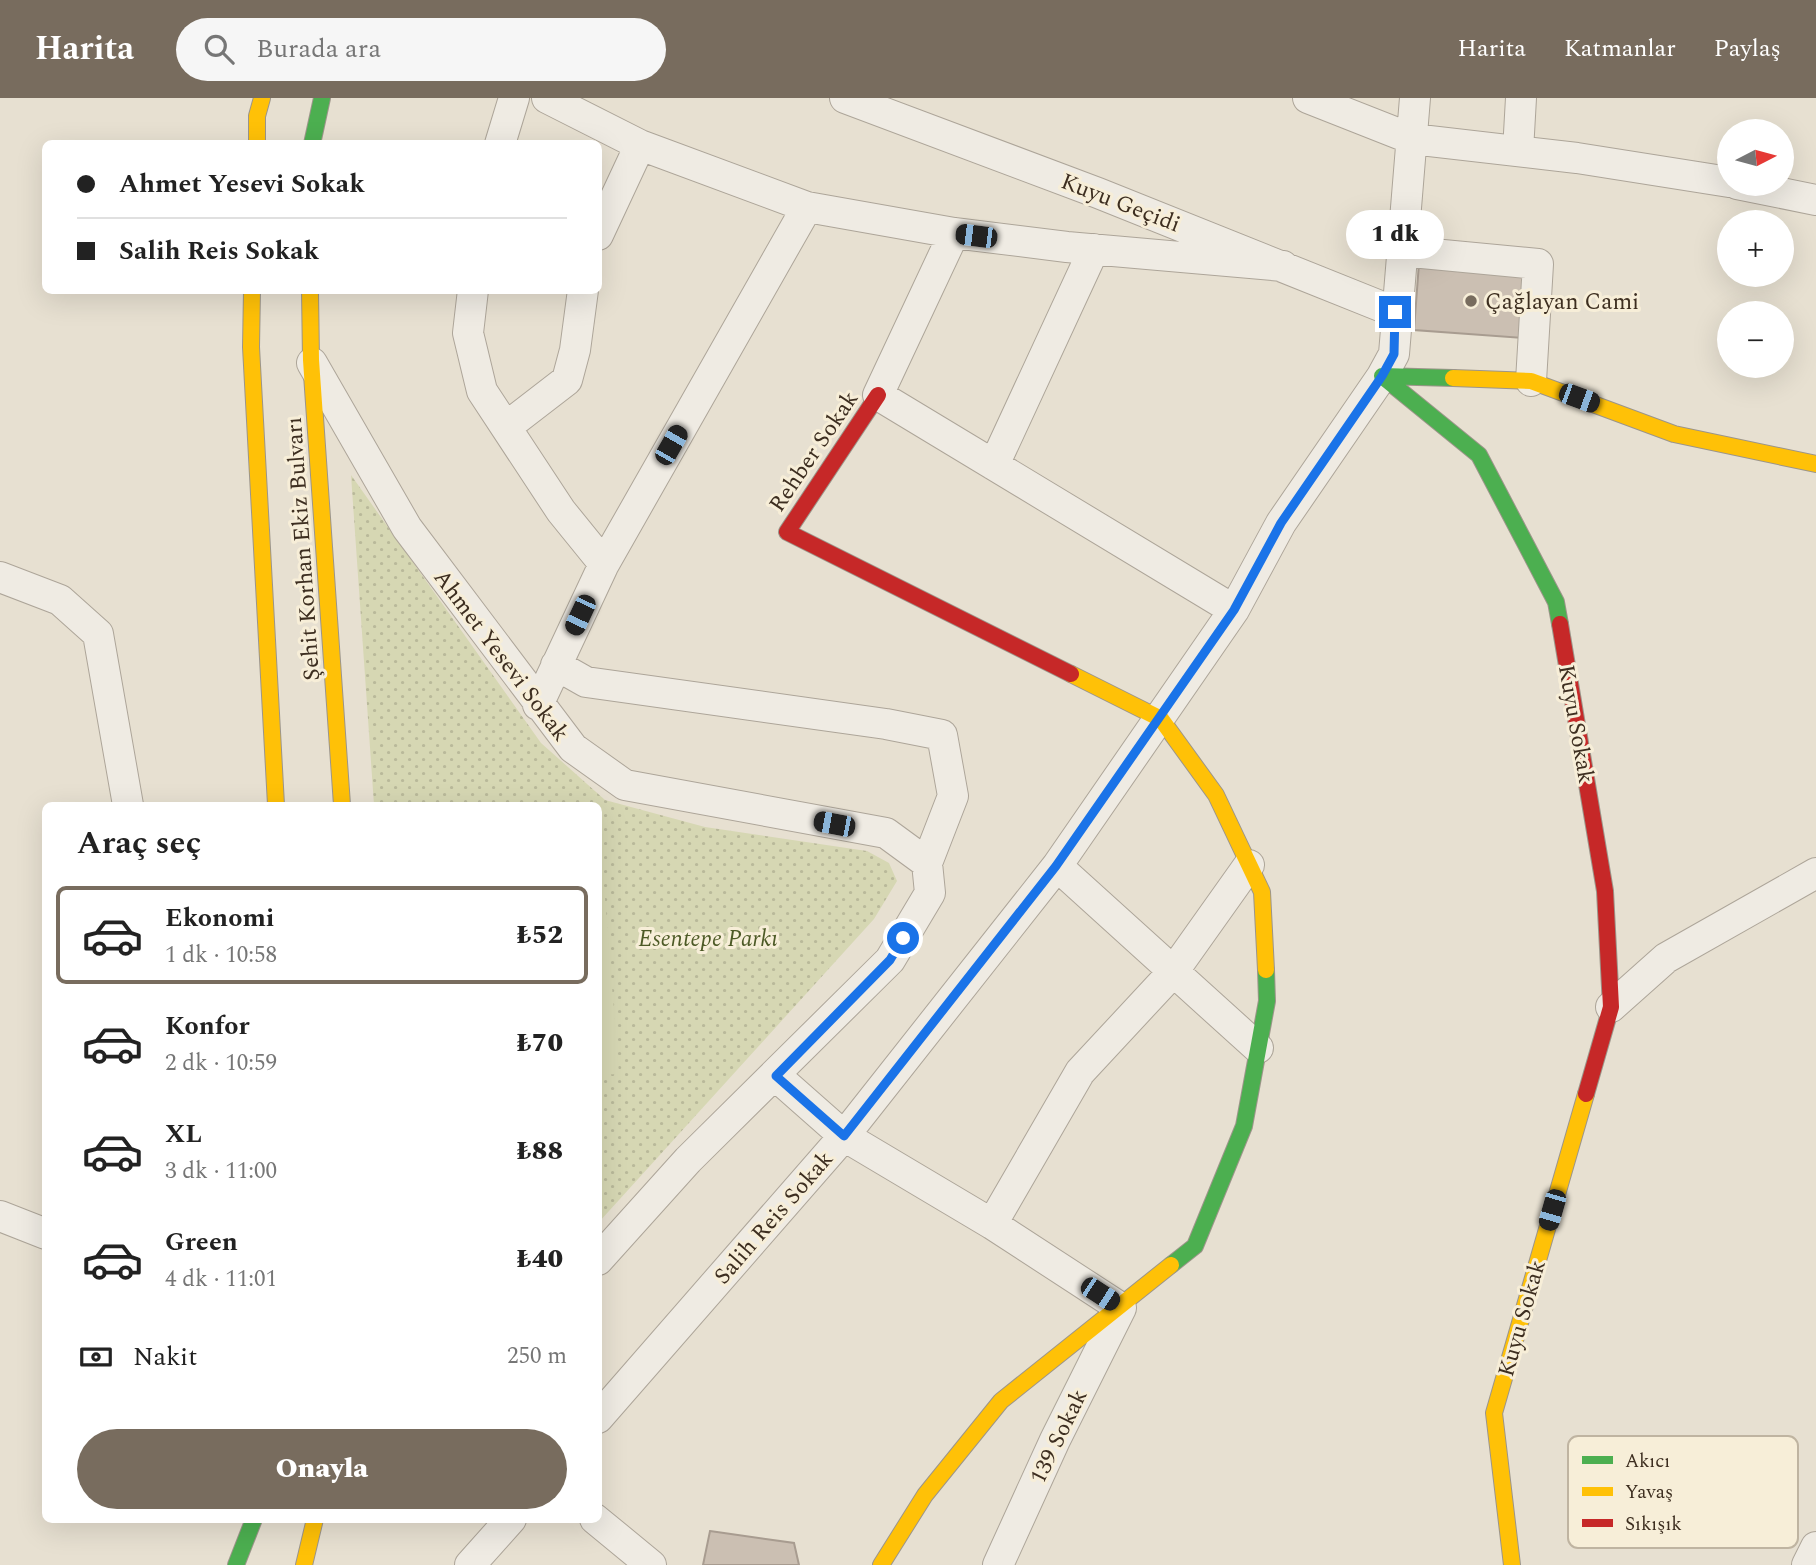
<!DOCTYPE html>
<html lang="tr">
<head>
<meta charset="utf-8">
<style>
	body { margin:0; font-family:Spectral,serif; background:#f6f6f6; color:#222; height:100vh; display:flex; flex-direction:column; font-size:26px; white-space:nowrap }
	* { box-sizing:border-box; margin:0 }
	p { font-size:23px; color:#767676 }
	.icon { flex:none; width:38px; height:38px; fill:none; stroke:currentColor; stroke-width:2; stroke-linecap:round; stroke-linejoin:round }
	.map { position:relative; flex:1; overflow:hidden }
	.details { position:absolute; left:42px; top:704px; width:560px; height:721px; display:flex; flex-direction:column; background:#fff; border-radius:10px; box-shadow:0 7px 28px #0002 }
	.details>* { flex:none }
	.top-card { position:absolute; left:42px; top:42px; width:560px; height:154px; border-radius:10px; box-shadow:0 7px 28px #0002; display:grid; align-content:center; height:154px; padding:0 35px; background:#fff }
	.needle { width:46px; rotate:84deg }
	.controls { position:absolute; left:1717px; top:21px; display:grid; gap:14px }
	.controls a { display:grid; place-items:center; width:77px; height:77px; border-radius:50%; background:#fff; box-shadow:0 7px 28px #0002; font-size:35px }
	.end { position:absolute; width:32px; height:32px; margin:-16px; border:9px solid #1a73e8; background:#fff; box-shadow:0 0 0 4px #fff }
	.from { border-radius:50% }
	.bubble { position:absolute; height:49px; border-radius:24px; background:#fff; box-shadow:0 7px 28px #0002; font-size:23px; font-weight:800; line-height:49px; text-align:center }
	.car { position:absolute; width:21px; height:42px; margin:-21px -10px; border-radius:9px; box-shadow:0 0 5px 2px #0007; background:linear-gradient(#222 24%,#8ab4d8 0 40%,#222 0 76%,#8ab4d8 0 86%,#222 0) }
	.top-card b { display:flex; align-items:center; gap:24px; height:66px; font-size:26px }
	.top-card b+b { border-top:2px solid #e0e0e0 }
	.top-card i { width:18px; height:18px; background:#222 }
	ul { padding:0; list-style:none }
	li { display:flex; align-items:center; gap:21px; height:98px; margin:0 14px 10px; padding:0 21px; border:4px solid transparent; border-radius:10px }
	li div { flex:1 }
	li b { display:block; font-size:26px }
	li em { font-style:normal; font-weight:800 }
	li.selected { border-color:#786c5e }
	li>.icon { width:63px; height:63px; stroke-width:1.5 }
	h2 { padding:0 35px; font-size:32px; line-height:84px }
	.pay { display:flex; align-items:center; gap:18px; height:77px; padding:0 35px; font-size:26px }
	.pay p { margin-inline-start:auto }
	.action { display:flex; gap:14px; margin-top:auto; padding:14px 35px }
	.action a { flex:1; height:80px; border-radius:42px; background:#786c5e; color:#fff; font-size:28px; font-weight:800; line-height:80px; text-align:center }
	header { display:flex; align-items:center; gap:42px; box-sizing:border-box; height:98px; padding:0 35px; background:#786c5e; color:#fff }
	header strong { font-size:33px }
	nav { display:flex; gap:38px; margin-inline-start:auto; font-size:24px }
	.search { width:490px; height:63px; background:#f6f6f6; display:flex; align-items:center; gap:18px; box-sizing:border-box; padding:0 24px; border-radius:38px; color:#767676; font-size:26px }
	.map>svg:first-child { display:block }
	.green { fill:url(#green-dots) }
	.pitch { fill:#d6d7b3 }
	.building { fill:#cbbfb2; stroke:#a89c90; stroke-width:2 }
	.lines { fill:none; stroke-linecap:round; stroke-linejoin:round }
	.street-casing { stroke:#ada599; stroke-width:32 }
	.fast-casing { stroke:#9c958a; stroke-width:18 }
	.slow-casing { stroke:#9c958a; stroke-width:18 }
	.jam-casing { stroke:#9c958a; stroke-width:18 }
	.street { stroke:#efebe3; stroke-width:30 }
	.fast { stroke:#4caf50; stroke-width:16 }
	.slow { stroke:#ffc107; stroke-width:16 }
	.jam { stroke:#c62828; stroke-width:16 }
	.route { stroke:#1a73e8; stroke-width:9 }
	.poi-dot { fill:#786c5e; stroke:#f7eed8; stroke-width:2.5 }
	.labels { text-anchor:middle; stroke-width:6; stroke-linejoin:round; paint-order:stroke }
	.street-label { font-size:23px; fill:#3d2e20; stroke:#f7eed8 }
	.poi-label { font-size:23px; fill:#3d2e20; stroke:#f7eed8; text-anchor:start }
	.park-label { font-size:23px; font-style:italic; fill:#4d5a26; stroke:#f7eed8 }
	.key { fill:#f7eed8; stroke:#bfb4a1; stroke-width:2 }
	.key-label { font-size:19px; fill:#3d2e20 }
</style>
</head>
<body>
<header>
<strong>Harita</strong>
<div class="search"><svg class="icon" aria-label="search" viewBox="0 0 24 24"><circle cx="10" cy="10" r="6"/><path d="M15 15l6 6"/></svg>Burada ara</div>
<nav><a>Harita</a><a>Katmanlar</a><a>Paylaş</a></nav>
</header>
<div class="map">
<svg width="1816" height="1467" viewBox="0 0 1816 1467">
	<defs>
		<pattern id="green-dots" width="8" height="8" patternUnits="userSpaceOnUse" patternTransform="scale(1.75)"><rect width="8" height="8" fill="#d6d7b3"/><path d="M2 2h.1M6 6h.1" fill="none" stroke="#b9b99a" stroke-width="1.8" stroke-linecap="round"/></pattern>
	</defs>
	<rect width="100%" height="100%" fill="#e7e0d1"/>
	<path class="green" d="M351 377 541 645 605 702 705 729 867 753 889 765 897 783 874 821 599 1124 598 707H374Z"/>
	<path class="pitch" d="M599 775H603L619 976 599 977Z"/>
	<path class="building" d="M1419 165 1528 174 1523 240 1414 232Z
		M710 1433 794 1445 799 1467H703Z"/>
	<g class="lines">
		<g class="street-casing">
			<path id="street" d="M547 0 640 47 807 109 954 135 1067 149 1283 168
				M845 0 1098 95 1395 214
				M1308 0 1412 41 1577 60 1729 84
				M500 46 514 0
				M1518 53 1521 0
				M1737 86 1816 102
				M954 135 878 297 1234 512
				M598 137 640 47
				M1401 153 1538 166 1531 283
				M473 192 468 235 482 293 561 413 604 466
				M312 265 407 430 573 650 625 687 886 735 927 765 930 795 890 862 688 1062 598 1162
				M506 329 567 282 575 252 583 192
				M994 367 1094 151
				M0 479 60 502 98 536 128 707
				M556 567 586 584 886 626 942 637 953 698 927 765
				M538 607 604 466 807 109
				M1057 768 1258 950
				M1611 909 1666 860 1816 775
				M776 978 844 1038 992 1126
				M0 1118 46 1136
				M598 1320 844 1038 1057 768 1234 512 1281 425 1382 278 1394 256 1415 0
				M595 1421 651 1467
				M470 1467 511 1421
				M998 1467 1055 1342 1121 1210 992 1126 1080 974 1173 874 1249 767
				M1807 1467 1816 1449"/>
		</g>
		<g class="fast-casing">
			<path id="fast" d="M312 46 322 0
				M1453 280 1382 278 1479 357 1556 504 1560 526
				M1171 1167 1195 1148 1244 1028 1267 903 1266 872
				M236 1467 254 1421"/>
		</g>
		<g class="slow-casing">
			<path id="slow" d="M257 46V18L262 0
				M252 192 251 249 276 707
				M310 192 311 262 342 707
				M1453 280 1531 283 1674 336 1816 366
				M1071 576 1161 621 1216 697 1262 794 1266 872
				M304 1467 315 1421
				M881 1467 925 1397 1001 1303 1171 1167
				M1512 1467 1494 1315 1586 996"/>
		</g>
		<g class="jam-casing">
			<path id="jam" d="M878 297 787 434 1071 576
				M1560 526 1605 793 1611 909 1586 996"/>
		</g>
		<use href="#street" class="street"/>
		<use href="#fast" class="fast"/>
		<use href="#slow" class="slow"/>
		<use href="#jam" class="jam"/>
	</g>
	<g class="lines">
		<path class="route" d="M903 840 890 862 776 978 844 1038 1056 768 1234 512 1281 425 1382 278 1394 256 1395 214"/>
	</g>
	<circle class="poi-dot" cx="1471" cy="203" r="7"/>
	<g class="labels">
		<g class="street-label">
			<text transform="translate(1121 104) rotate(21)" y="8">Kuyu Geçidi</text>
			<text transform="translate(813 353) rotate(-56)" y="8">Rehber Sokak</text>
			<text transform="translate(302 451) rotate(-94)" y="8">Şehit Korhan Ekiz Bulvarı</text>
			<text transform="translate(502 557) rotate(53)" y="8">Ahmet Yesevi Sokak</text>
			<text transform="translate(1577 626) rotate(80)" y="8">Kuyu Sokak</text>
			<text transform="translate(773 1119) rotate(-49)" y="8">Salih Reis Sokak</text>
			<text transform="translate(1521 1220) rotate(-74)" y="8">Kuyu Sokak</text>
			<text transform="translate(1058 1338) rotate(-64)" y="8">139 Sokak</text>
		</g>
		<g class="poi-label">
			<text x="1485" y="211">Çağlayan Cami</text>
		</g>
		<g class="park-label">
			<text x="708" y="848">Esentepe Parkı</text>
		</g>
	</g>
	<rect x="1568" y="1338" width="230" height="112" rx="10" class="key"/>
	<rect x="1582" y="1358" width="31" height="8" fill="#4caf50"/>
	<rect x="1582" y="1389" width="31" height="9" fill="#ffc107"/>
	<rect x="1582" y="1421" width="31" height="8" fill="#c62828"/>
	<g class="key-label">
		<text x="1625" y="1369">Akıcı</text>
		<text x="1625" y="1400">Yavaş</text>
		<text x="1625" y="1432">Sıkışık</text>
	</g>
</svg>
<div class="controls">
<a><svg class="needle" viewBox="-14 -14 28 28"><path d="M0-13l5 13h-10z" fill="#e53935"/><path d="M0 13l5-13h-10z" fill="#767676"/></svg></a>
<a>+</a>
<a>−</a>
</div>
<i class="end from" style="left:903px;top:840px"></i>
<i class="end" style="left:1395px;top:214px"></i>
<div class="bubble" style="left:1346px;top:112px;width:98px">1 dk</div>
<i class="car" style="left:976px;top:138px;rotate:277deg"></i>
<i class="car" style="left:1579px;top:300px;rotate:110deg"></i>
<i class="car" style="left:671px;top:347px;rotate:30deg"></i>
<i class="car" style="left:580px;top:517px;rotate:205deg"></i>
<i class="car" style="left:834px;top:726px;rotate:281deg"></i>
<i class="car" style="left:1552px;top:1112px;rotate:196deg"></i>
<i class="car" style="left:1100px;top:1196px;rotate:123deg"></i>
<div class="top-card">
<b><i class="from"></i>Ahmet Yesevi Sokak</b>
<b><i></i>Salih Reis Sokak</b>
</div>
<section class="details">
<h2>Araç seç</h2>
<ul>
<li class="selected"><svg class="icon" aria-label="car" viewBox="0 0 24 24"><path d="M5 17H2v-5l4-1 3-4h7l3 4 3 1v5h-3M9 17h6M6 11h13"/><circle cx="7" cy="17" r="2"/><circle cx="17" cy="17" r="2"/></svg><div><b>Ekonomi</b><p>1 dk · 10:58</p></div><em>₺52</em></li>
<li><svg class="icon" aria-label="car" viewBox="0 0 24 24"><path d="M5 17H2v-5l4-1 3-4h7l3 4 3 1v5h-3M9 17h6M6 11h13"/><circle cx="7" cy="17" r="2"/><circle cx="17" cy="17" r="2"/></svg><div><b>Konfor</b><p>2 dk · 10:59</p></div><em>₺70</em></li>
<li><svg class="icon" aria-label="car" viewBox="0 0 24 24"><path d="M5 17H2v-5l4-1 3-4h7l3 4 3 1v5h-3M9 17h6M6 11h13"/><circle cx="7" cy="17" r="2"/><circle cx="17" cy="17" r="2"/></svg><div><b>XL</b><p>3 dk · 11:00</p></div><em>₺88</em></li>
<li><svg class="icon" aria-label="car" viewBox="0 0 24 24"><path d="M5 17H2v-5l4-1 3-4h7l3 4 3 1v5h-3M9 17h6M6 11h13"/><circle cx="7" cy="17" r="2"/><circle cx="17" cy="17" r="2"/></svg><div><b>Green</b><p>4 dk · 11:01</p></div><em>₺40</em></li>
</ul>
<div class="pay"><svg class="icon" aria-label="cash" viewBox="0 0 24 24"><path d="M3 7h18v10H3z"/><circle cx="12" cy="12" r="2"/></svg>Nakit<p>250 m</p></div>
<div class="action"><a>Onayla</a></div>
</section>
</div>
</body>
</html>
